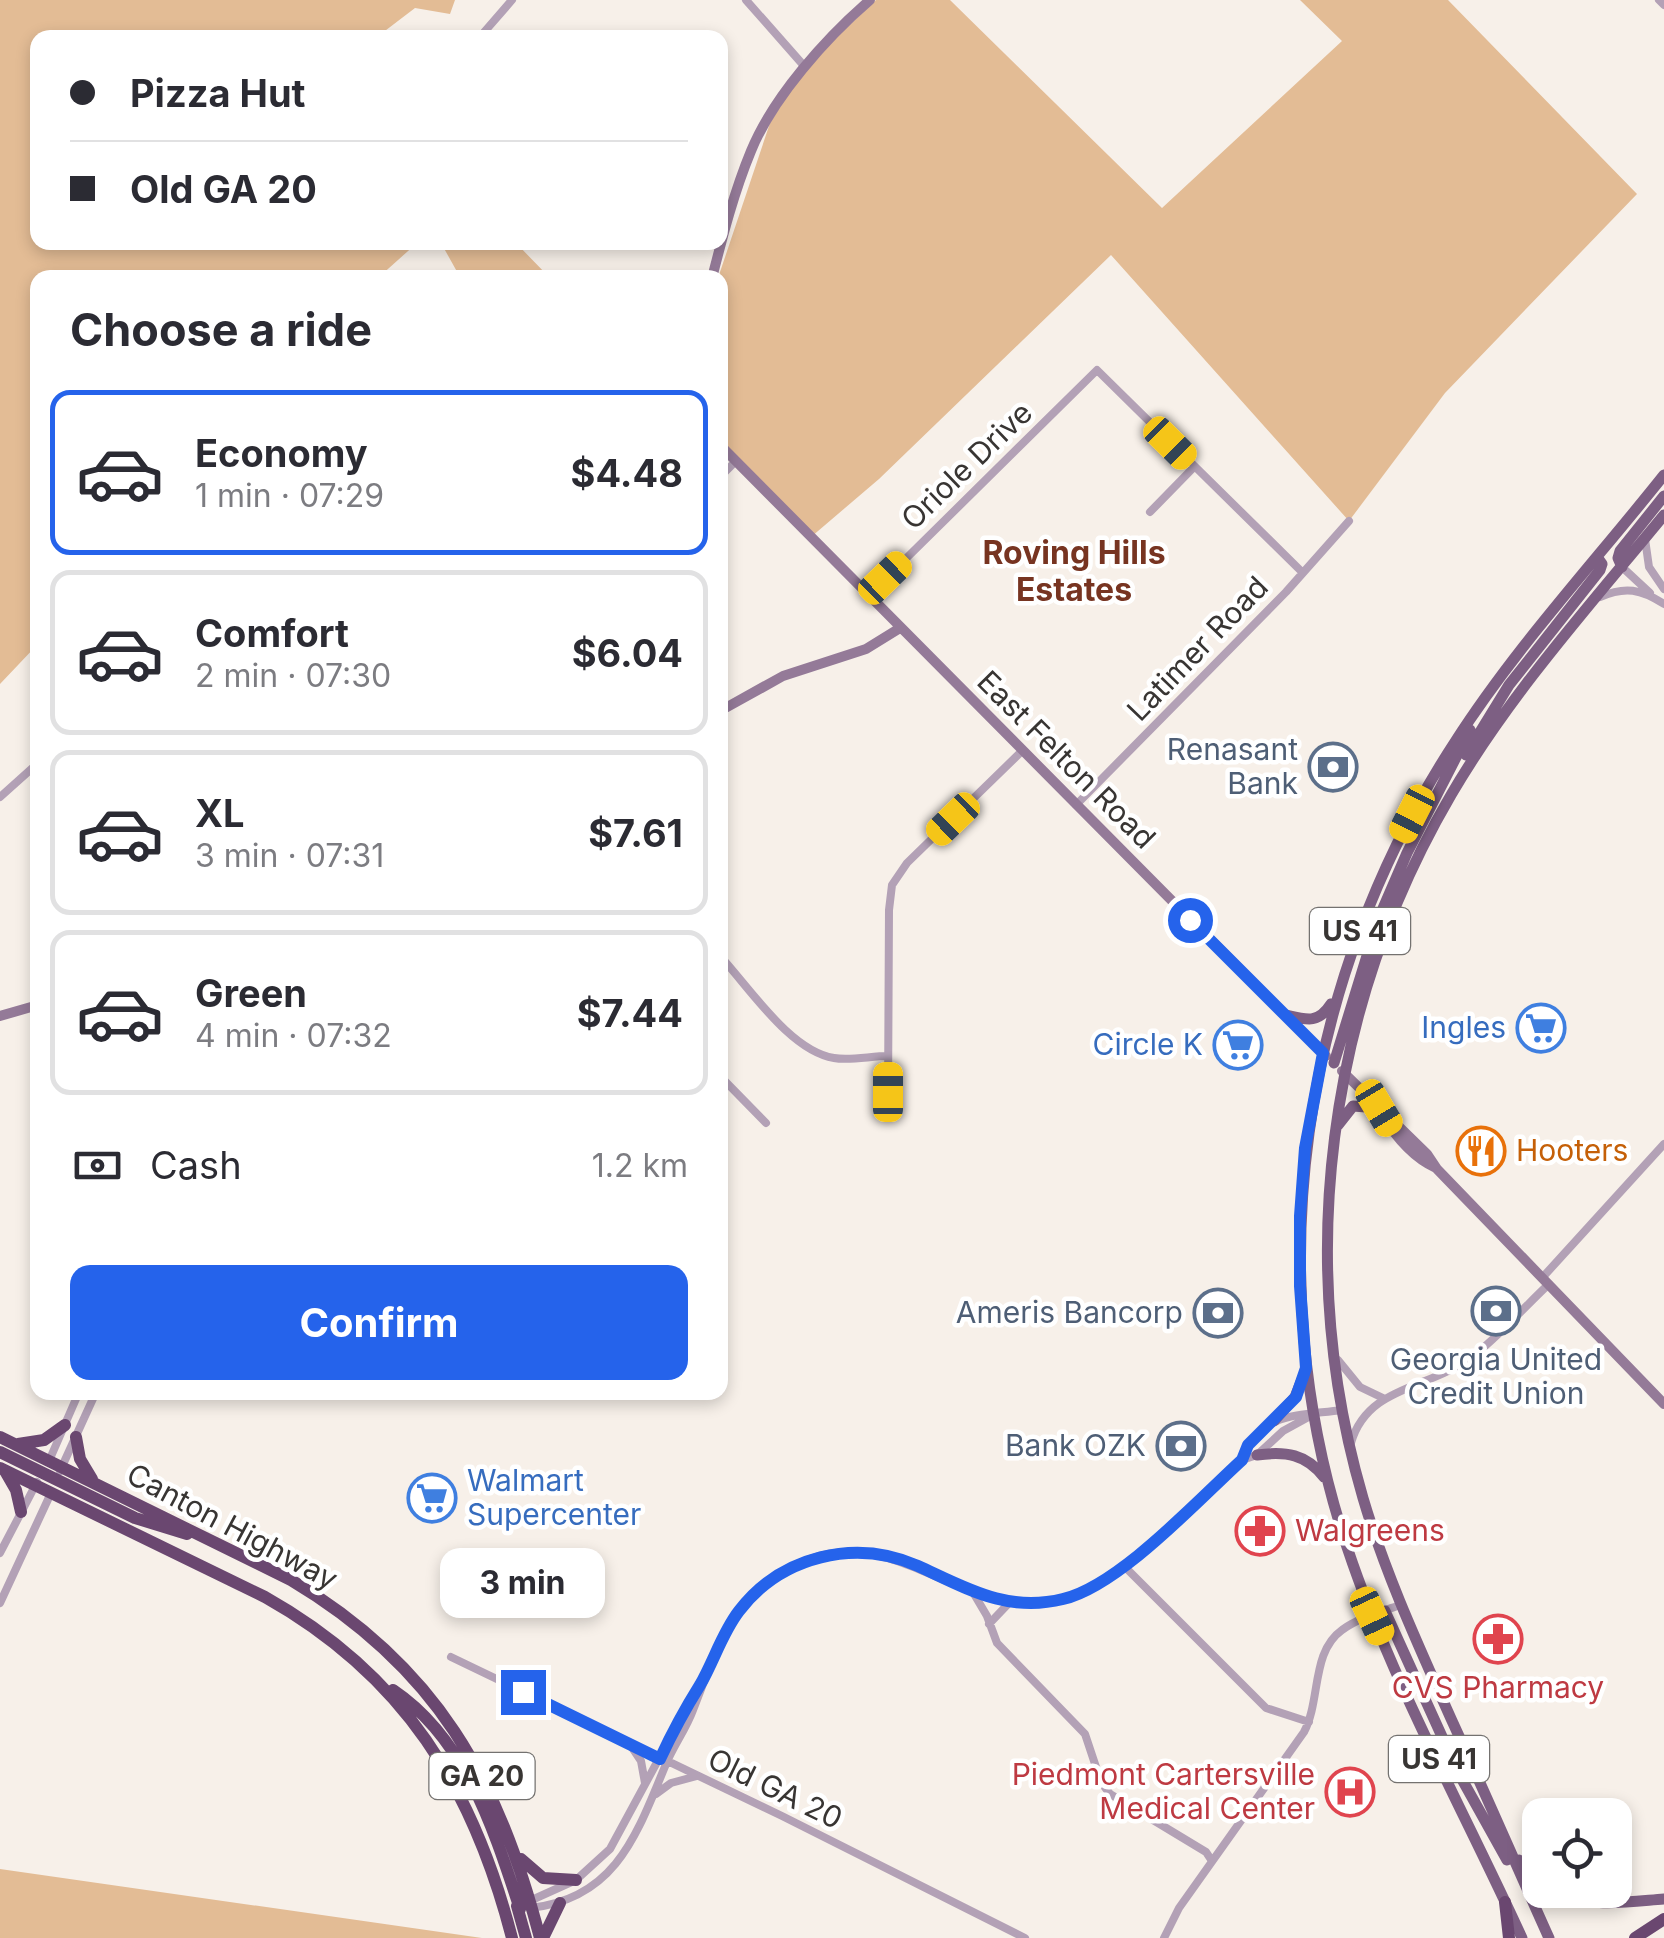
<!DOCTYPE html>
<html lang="en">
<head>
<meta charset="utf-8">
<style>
	body { margin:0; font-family:Inter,sans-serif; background:#f7f7f7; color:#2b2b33; height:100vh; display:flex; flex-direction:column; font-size:38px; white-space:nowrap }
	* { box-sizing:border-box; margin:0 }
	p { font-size:32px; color:#7c7c81 }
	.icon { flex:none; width:55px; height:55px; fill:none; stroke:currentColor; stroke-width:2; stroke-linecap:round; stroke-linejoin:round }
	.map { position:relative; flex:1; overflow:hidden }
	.drawer { position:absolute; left:30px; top:270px; width:698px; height:1130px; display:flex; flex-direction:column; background:#fff; border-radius:20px; box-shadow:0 5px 15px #0003 }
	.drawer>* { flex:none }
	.guide { position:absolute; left:30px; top:30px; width:698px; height:220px; border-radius:20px; box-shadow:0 5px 15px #0003; display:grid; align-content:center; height:220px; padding:0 40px; background:#fff }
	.fabs { position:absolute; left:1522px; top:1798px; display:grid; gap:20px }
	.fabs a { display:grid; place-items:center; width:110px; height:110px; border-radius:20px; background:#fff; box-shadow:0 5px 15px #0003; font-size:50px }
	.end { position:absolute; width:45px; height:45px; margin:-22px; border:12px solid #2563eb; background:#fff; box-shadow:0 0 0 5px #fff }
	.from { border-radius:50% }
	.bubble { position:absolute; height:70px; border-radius:20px; background:#fff; box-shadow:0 5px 15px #0003; font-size:32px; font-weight:700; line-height:70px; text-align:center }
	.car { position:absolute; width:30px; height:60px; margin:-30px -15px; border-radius:12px; box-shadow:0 0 8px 2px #0007; background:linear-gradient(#f5c518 24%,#345 0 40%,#f5c518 0 76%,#345 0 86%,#f5c518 0) }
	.guide b { display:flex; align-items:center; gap:35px; height:95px; font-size:38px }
	.guide b+b { border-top:2px solid #e1e1e2 }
	.guide i { width:25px; height:25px; background:#2b2b33 }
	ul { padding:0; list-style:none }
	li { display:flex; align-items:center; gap:30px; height:165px; margin:0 20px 15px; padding:0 20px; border:5px solid #e1e1e2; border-radius:20px }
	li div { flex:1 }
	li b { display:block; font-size:38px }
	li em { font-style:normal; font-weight:700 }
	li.current { border-color:#2563eb }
	li>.icon { width:90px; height:90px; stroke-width:1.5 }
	h2 { padding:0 40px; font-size:45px; line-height:120px }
	.pay { display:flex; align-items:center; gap:25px; height:110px; padding:0 40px; font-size:38px }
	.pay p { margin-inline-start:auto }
	.button { display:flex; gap:20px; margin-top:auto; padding:20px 40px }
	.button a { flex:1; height:115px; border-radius:20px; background:#2563eb; color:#fff; font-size:40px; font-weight:700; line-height:115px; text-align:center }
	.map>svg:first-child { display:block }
	.green { fill:#e3bc95 }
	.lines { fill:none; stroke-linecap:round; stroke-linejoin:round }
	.street { stroke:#b3a1b6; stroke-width:8 }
	.secondary { stroke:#947a98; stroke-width:10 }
	.primary { stroke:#7d5f83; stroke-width:11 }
	.highway { stroke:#6a4770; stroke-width:12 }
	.route { stroke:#2563eb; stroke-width:12 }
	.labels { text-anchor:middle; stroke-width:9; stroke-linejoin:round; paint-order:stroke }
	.shield { fill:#fff; stroke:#747270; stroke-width:2.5 }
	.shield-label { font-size:28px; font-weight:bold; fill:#383533 }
	.street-label { font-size:30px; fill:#383533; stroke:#fff }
	.service-label { font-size:30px; fill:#4e5e75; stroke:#fff; text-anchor:end }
	.shop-label { font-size:30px; fill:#366cbe; stroke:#fff; text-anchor:end }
	.food-label { font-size:30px; fill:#c56008; stroke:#fff; text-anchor:start }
	.health-label { font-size:30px; fill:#be3a42; stroke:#fff; text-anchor:start }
	.neighbourhood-label { font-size:32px; font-weight:bold; fill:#773421; stroke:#fff }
</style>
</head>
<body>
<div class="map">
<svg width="1664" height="1938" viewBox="0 0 1664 1938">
	<rect width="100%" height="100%" fill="#f7f0e9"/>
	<path class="green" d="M0 0H455L450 14 415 8 377 37 38 38V242L417 243 379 277 38 278 37 645 0 684Z
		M876 0H950L1162 208 1342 41 1300 0H1448L1637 194 1445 393 1349 521 1111 255 879 479 811 537 720 441 718 278 770 123 805 67Z
		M441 243H516L549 277H460Z
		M0 1869 482 1938H0Z"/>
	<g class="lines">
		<path class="street" d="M746 0 805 67
			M1659 0 1664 5
			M479 38 512 0
			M720 477 735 462
			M1150 512 1194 467
			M1645 539 1649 567 1664 589
			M1622 567 1650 593
			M868 596 1097 370 1302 572
			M1600 597C1625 586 1641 589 1664 604
			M0 797 38 763
			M1076 805 1286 592 1349 521
			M720 956C749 987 790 1051 834 1058 850 1061 871 1056 888 1056
			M720 1076 766 1123
			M888 1101 889 910 892 885 907 863 1022 751
			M1542 1278 1664 1144
			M1338 1360 1360 1387 1383 1398
			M1351 1443C1367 1387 1426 1389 1468 1360 1497 1339 1522 1309 1549 1284
			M1242 1460C1260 1411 1299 1416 1342 1410
			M49 1461 79 1392
			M60 1471 96 1392
			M0 1553 37 1482
			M1124 1566 1266 1708 1309 1722
			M974 1594 987 1616 997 1643 1085 1734 1101 1782 1110 1794 1206 1852 1212 1861
			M0 1603 51 1493
			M989 1624 1009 1603
			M451 1657 782 1816 1025 1938
			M631 1746 641 1761 645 1783
			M656 1794 671 1783 697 1776
			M525 1903 576 1880 610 1849 695 1692
			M530 1908C616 1899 637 1834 666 1764 674 1745 686 1729 693 1710 712 1662 726 1613 769 1581 885 1496 953 1628 1064 1599 1120 1585 1198 1500 1242 1460L1257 1455 1283 1431 1314 1414
			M1164 1938 1179 1908 1304 1732C1321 1700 1311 1652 1342 1630 1358 1618 1381 1612 1400 1605"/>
		<path class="secondary" d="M712 278C723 235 734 192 751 151 773 97 826 38 870 0
			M720 445 1326 1056
			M720 711 783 676 866 649 900 628
			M0 1016 38 1005
			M1342 1071 1427 1154 1437 1169 1664 1404
			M1382 1114C1395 1136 1412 1157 1436 1168"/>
		<path class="primary" d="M1622 567 1618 558 1620 551 1664 496
			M1466 755 1509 685 1600 570 1602 564 1597 557
			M1286 1015C1307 1020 1318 1024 1331 1004
			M1334 1063 1378 920 1407 853 1470 730
			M1338 1125 1353 1106 1379 1108
			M1274 1421 1295 1397 1305 1372
			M1257 1455C1286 1451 1306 1454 1324 1477
			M1385 1611 1459 1774 1507 1860
			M1519 1860 1540 1882
			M1552 1890C1587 1909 1626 1902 1664 1899
			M1522 1938C1463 1809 1392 1682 1347 1547 1257 1278 1300 979 1455 742 1516 647 1594 563 1664 475
			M1549 1938C1517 1867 1486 1795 1453 1723 1420 1649 1386 1576 1363 1498 1294 1262 1327 1007 1451 795 1510 694 1590 605 1664 515"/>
		<path class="highway" d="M0 1437 291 1580C437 1667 498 1778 540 1938
			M76 1437 80 1459 92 1479
			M18 1444 44 1440 65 1425
			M0 1452 135 1518 187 1534
			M0 1468 265 1597C404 1675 473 1787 512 1938
			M5 1471 16 1490 21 1512
			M393 1690C466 1739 494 1830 520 1909
			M521 1859 543 1878 576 1880
			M1505 1902 1509 1938
			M517 1906 526 1938
			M543 1938 560 1903
			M1635 1938 1664 1919"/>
	</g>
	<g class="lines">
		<path class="route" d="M523 1692 660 1759C672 1733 685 1709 700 1685 714 1661 722 1633 739 1611 781 1556 855 1538 918 1566 966 1588 1007 1613 1063 1599 1119 1586 1198 1500 1242 1460L1248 1445 1296 1397 1306 1368 1300 1286V1216L1305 1148 1323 1053 1190 920"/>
	</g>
	<defs>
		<g id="bank-ring" transform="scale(2.5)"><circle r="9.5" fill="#fff" stroke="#5c6f8a" stroke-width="1.5"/><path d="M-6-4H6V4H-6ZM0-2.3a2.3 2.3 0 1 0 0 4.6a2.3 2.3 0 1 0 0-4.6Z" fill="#5c6f8a"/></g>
		<g id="supermarket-ring" transform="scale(2.5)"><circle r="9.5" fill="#fff" stroke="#3f7fe0" stroke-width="1.5"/><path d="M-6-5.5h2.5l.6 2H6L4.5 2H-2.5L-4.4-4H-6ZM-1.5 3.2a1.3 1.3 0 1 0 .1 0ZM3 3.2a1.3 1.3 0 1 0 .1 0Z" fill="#3f7fe0"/></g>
		<g id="restaurant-ring" transform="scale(2.5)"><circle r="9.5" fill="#fff" stroke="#e8710a" stroke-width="1.5"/><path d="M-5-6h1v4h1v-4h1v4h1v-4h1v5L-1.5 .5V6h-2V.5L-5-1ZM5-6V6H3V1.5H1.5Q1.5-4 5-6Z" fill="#e8710a"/></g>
		<g id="pharmacy-ring" transform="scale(2.5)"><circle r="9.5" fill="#fff" stroke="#e0444e" stroke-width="1.5"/><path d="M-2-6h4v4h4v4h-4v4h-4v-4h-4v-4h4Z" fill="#e0444e"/></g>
		<g id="hospital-ring" transform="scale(2.5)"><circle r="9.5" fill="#fff" stroke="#e0444e" stroke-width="1.5"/><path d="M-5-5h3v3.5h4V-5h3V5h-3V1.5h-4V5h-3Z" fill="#e0444e"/></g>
	</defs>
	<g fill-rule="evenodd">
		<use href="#bank-ring" x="1333" y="767"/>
		<use href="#supermarket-ring" x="1541" y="1028"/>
		<use href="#supermarket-ring" x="1238" y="1045"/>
		<use href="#restaurant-ring" x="1481" y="1151"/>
		<use href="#bank-ring" x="1496" y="1311"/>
		<use href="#bank-ring" x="1218" y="1313"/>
		<use href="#bank-ring" x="1181" y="1446"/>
		<use href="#supermarket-ring" x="432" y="1498"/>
		<use href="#pharmacy-ring" x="1260" y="1531"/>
		<use href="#pharmacy-ring" x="1498" y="1639"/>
		<use href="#hospital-ring" x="1350" y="1792"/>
	</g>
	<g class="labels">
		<g class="shield">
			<rect x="1310" y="908" width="100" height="46" rx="8"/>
			<rect x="1389" y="1736" width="100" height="46" rx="8"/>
			<rect x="429.5" y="1753" width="105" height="46" rx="8"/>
		</g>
		<g class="shield-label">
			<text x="1360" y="941">US 41</text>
			<text x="1439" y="1769">US 41</text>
			<text x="482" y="1786">GA 20</text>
		</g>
		<g class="street-label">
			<text transform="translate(967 466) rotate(-44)" y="10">Oriole Drive</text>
			<text transform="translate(1198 649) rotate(-46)" y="10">Latimer Road</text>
			<text transform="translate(1066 760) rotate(45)" y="10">East Felton Road</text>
			<text transform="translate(232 1527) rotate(28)" y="10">Canton Highway</text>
			<text transform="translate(775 1789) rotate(26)" y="10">Old GA 20</text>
		</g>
		<g class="service-label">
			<text x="1298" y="760">Renasant<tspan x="1298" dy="34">Bank</tspan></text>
			<text x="1183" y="1323">Ameris Bancorp</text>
			<text x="1496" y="1370" text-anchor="middle">Georgia United<tspan x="1496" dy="34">Credit Union</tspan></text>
			<text x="1146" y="1456">Bank OZK</text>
		</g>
		<g class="shop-label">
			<text x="1506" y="1038">Ingles</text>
			<text x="1203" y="1055">Circle K</text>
			<text x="467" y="1491" text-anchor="start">Walmart<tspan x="467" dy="34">Supercenter</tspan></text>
		</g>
		<g class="food-label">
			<text x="1516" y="1161">Hooters</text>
		</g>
		<g class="health-label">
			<text x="1295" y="1541">Walgreens</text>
			<text x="1498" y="1698" text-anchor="middle">CVS Pharmacy</text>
			<text x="1315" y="1785" text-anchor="end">Piedmont Cartersville<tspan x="1315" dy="34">Medical Center</tspan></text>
		</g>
		<g class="neighbourhood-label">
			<text x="1074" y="564">Roving Hills<tspan x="1074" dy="37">Estates</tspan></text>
		</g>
	</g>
</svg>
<div class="fabs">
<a><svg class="icon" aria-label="locate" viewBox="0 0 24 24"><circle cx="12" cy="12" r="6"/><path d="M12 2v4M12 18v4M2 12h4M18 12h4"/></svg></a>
</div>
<i class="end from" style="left:1190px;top:920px"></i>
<i class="end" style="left:523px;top:1692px"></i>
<div class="bubble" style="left:440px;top:1548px;width:165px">3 min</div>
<i class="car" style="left:1170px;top:443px;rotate:135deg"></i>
<i class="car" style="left:885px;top:578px;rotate:46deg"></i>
<i class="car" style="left:1412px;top:814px;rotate:207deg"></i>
<i class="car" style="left:953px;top:819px;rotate:226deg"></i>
<i class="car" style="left:888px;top:1092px;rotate:0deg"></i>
<i class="car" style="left:1379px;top:1108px;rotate:149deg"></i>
<i class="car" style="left:1372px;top:1616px;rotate:155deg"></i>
<div class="guide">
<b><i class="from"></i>Pizza Hut</b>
<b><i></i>Old GA 20</b>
</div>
<section class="drawer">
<h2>Choose a ride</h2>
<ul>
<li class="current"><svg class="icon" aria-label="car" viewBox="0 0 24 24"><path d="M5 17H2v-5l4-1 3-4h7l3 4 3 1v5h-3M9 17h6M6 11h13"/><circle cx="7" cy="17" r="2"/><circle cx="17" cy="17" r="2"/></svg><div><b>Economy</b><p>1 min · 07:29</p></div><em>$4.48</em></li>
<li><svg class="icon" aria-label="car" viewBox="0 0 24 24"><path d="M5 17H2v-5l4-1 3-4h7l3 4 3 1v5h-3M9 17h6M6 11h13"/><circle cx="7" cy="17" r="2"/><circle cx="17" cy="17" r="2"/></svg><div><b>Comfort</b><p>2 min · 07:30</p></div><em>$6.04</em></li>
<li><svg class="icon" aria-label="car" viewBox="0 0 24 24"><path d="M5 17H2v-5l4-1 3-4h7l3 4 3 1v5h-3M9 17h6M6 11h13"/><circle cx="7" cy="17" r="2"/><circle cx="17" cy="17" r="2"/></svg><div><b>XL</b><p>3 min · 07:31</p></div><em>$7.61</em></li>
<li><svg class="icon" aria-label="car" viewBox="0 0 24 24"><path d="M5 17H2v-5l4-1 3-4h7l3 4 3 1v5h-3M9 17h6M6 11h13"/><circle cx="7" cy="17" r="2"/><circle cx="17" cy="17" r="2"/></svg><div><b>Green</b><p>4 min · 07:32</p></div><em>$7.44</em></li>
</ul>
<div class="pay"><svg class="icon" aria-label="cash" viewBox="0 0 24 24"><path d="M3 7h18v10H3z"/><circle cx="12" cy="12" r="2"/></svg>Cash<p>1.2 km</p></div>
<div class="button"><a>Confirm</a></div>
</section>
</div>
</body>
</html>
